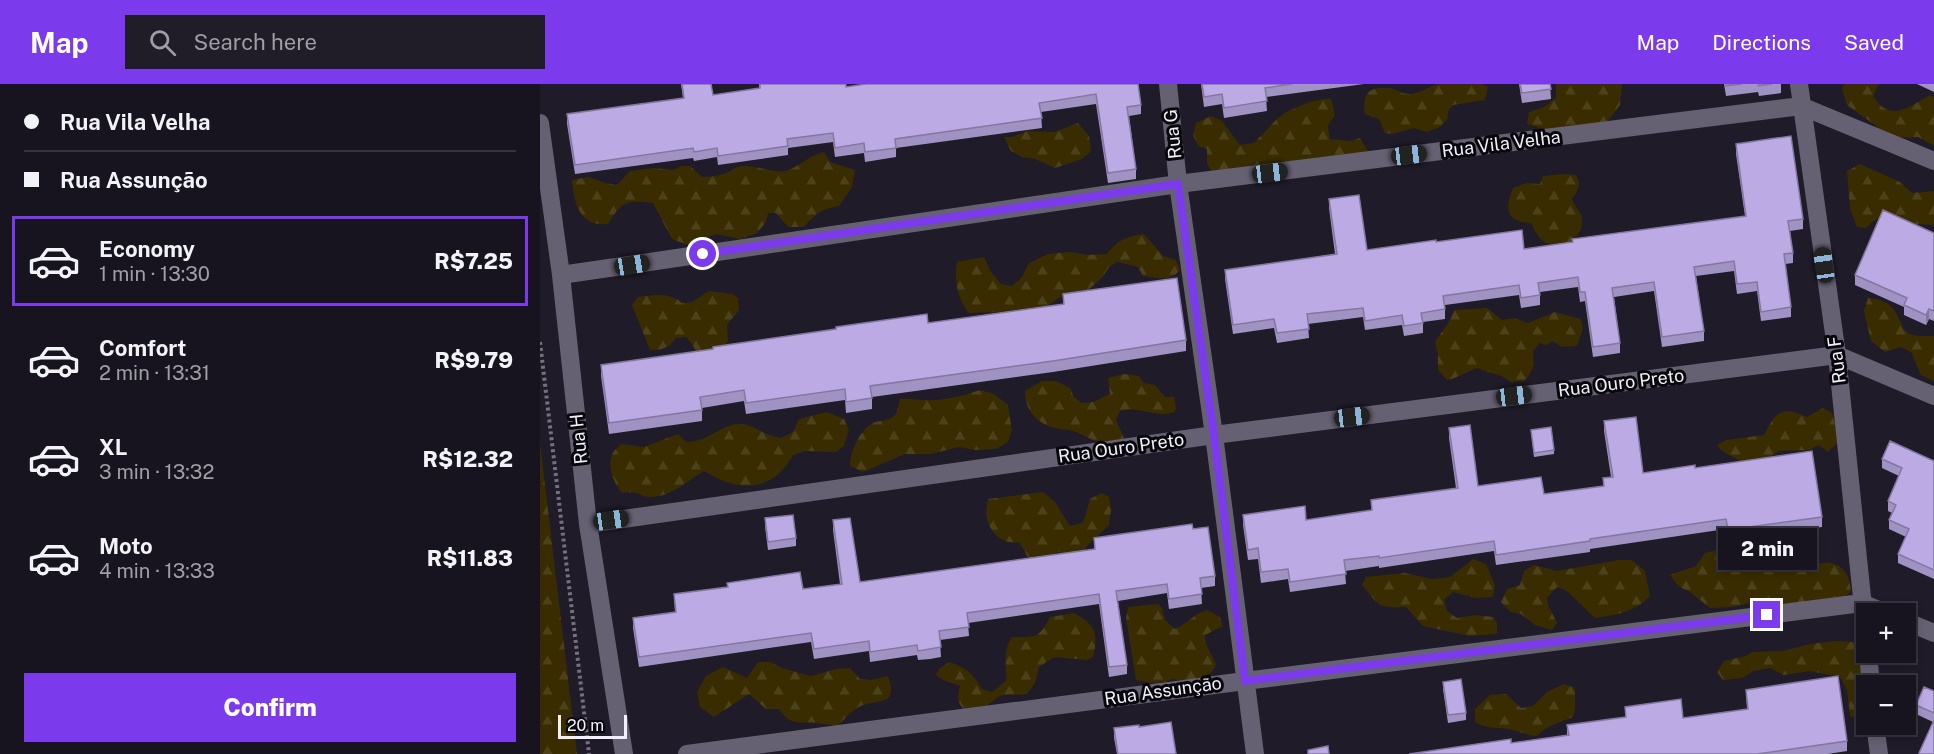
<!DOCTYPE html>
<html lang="en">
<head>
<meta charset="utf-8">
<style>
	body { margin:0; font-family:"Public Sans",sans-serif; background:#201d28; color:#f1f3f6; height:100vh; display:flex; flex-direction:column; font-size:22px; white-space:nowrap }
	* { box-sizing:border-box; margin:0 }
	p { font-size:20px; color:#9e9ea4 }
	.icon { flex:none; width:33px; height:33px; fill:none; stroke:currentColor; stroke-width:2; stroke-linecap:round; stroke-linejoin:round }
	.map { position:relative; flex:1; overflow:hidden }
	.panel { display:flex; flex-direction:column; background:#17141f; width:540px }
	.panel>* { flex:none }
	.hud { display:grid; align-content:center; height:132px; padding:0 24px; background:#17141f }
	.tools { position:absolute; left:1316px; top:519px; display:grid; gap:12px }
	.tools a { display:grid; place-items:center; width:60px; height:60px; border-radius:0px; background:#17141f; box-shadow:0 3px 9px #0003,0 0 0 2px #36333d; font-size:30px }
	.scale { position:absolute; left:18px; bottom:15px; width:69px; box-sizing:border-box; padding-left:6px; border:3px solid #f1eff9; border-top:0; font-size:16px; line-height:21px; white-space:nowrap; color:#f1eff9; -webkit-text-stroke:4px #08070c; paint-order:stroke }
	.end { position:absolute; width:27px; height:27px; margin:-14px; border:8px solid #7c3aed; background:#fff; box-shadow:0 0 0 3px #fff }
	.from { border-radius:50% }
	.bubble { position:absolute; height:42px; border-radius:0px; background:#17141f; box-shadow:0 3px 9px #0003,0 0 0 2px #36333d; font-size:20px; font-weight:800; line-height:42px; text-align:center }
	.car { position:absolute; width:18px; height:36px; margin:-18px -9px; border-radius:8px; box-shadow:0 0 4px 2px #0007; background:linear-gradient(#222 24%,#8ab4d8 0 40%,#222 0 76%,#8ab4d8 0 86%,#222 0) }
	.hud b { display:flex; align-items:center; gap:21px; height:57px; font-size:22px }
	.hud b+b { border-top:2px solid #36333d }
	.hud i { width:15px; height:15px; background:#f1f3f6 }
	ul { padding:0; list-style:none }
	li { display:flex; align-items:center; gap:18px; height:90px; margin:0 12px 9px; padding:0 12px; border:3px solid transparent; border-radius:0px }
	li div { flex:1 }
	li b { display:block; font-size:22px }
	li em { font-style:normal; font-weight:800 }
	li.active { border-color:#7c3aed }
	li>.icon { width:54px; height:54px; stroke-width:1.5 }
	.cta { display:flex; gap:12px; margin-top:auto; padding:12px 24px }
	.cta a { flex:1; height:69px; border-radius:0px; background:#7c3aed; color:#fff; font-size:24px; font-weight:800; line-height:69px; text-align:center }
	header { display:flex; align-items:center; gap:36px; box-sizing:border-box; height:84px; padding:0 30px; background:#7c3aed; color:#fff }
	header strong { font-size:28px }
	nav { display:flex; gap:33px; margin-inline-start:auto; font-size:21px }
	.search { width:420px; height:54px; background:#201d28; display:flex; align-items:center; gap:15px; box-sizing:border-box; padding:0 21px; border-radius:0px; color:#9e9ea4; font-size:22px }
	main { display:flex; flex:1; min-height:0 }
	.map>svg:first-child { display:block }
	.forest { fill:url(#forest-firs) }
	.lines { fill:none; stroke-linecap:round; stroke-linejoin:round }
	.path { stroke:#74717d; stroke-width:4; stroke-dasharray:3 3; stroke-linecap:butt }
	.street { stroke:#666172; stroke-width:18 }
	.wall { fill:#a192c4 }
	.shaded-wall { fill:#8377a0 }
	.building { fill:#bbaae4; stroke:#8377a0; stroke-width:1.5 }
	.route { stroke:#7c3aed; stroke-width:8 }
	.labels { text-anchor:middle; stroke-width:6; stroke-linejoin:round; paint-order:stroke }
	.street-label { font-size:18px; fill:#f1eff9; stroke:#08070c }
</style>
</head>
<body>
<header>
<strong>Map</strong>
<div class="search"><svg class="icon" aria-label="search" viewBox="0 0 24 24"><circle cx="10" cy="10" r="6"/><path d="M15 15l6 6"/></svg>Search here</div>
<nav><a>Map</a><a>Directions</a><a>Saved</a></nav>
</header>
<main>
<section class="panel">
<div class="hud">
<b><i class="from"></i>Rua Vila Velha</b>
<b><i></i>Rua Assunção</b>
</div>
<ul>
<li class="active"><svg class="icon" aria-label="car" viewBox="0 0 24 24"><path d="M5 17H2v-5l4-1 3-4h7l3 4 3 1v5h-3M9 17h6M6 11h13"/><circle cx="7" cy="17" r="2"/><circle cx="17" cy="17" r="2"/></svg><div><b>Economy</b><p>1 min · 13:30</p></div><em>R$7.25</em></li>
<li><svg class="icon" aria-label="car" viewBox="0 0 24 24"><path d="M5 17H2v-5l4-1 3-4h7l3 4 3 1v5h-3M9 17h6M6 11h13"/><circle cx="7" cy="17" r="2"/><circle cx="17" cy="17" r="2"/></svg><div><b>Comfort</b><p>2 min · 13:31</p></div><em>R$9.79</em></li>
<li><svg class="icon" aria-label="car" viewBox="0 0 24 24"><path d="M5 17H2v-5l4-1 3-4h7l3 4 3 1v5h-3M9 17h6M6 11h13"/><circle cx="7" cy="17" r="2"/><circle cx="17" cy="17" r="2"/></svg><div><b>XL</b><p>3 min · 13:32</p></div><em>R$12.32</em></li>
<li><svg class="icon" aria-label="car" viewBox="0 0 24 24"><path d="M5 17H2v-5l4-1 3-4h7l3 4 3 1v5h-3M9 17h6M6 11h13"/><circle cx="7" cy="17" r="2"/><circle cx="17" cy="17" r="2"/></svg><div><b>Moto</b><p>4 min · 13:33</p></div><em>R$11.83</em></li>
</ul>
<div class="cta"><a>Confirm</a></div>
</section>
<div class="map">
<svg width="1394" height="670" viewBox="0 0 1394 670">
	<defs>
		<pattern id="forest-firs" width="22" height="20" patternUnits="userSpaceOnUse" patternTransform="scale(1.5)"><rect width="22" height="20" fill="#382c00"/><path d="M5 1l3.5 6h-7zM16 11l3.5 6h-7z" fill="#4c4119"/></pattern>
	</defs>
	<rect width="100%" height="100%" fill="#1f1b29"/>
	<path class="forest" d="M899 0H942L948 3 945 16 913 21 909 25 907 35 900 43 887 48 874 44 852 50 845 49 839 35 825 30C822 12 827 2 848 4 856 4 862 11 871 10 881 9 889 2 899 0Z
		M1016 0H1082L1080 21 1064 42 1014 48 987 40 989 28 1004 23 1016 14Z
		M1304 0H1339L1333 12C1350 40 1370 22 1390 11L1394 13V62L1378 53 1345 54 1335 41 1307 21 1302 5Z
		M791 14 795 31 788 42 790 55 810 57 820 54 827 66 823 74 673 91 667 79V65L658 62 653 51 656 39 671 32 682 37 700 61 714 59 737 35 746 28 769 18Z
		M538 39 549 52 551 67 542 75 515 84 495 75 482 73 471 67 464 53H472L487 47 514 48Z
		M284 68 290 78 315 86 312 103 299 122C282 125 275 130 264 143H248L236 129H228L226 138 217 149 200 155 176 150 148 161 132 155 113 119C87 116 82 117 68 140 40 143 34 120 32 96L49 93 65 99 77 101 90 87 114 84 133 86 142 82H150L162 93C170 93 178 92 186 89 190 88 194 84 198 83 213 79 233 90 246 87 261 82 267 72 284 68Z
		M1320 80 1360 98 1372 109 1394 107V141L1376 140 1345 131 1332 138 1326 144 1317 143 1310 125 1307 87Z
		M1025 90 1036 91C1042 101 1038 106 1032 115 1034 122 1042 128 1042 136 1043 153 1026 164 1009 160 1000 158 995 147 991 139 965 138 965 124 973 104L987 99 1000 100 1003 92Z
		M604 150 623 172 636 176 640 186C630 198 617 194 603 192L598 183 577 178 569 183 562 194 548 206 520 213 501 227 429 229C417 214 414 196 417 178L444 173 451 188 461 200 472 202 482 193 489 179 508 170 530 168 548 171 567 170C578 156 587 152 604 150Z
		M169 207 192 210 198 214 199 226 187 241 188 256 183 267 159 273 152 260 146 253 136 254C131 263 120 267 110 266L92 221 98 213C113 211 130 208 142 219L152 218Z
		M1328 214C1367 217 1353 247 1374 251 1380 253 1388 251 1394 252V297L1381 291 1371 268 1361 263 1345 268 1331 257 1324 227Z
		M947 224 962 236 974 234 988 239 1015 228 1041 235 1043 245 1037 262 1022 263 1013 257 1006 261 1000 259 993 267C994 281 994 287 984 297L970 298C961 289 949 290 938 284 927 287 919 294 907 296L898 286V271L895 258 910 236 914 226Z
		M584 290 599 292 604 299 615 301 625 313H634L636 324 634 328C615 335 601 321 580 327L576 336 584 354 574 362C554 360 546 350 529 346 526 345 523 346 520 345 499 342 485 328 485 307L502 297H516L530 304 534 313 542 319 553 318 570 310 568 294Z
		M440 306 454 310 468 321 472 347 467 359 456 365 435 366 419 363 391 370H365L323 388 310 382C310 368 319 348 331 340 339 335 350 339 356 329 358 326 359 319 360 315 369 314 377 316 385 316 405 317 422 312 440 306Z
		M1283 324 1292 329 1300 356 1288 368 1279 361 1269 366 1239 367 1227 375 1201 378C1193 371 1182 370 1177 361L1186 356 1224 351C1236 328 1241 321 1267 333Z
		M287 328 304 335 309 346 304 362 296 368 265 367 253 371C240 396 218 407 190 399 181 397 172 391 164 387 147 397 130 414 109 413 104 413 101 410 96 409 91 408 86 408 82 409 74 399 67 384 72 371 73 367 78 363 81 360L104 363 138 350 146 358C170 358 180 340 200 340 213 341 217 346 227 350 231 352 237 353 241 354L253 348 259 335Z
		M0 359 37 670H0Z
		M503 408 515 418 530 442 542 439 545 433 550 415 562 409 569 413 571 425 569 441 547 462 539 474 519 468 497 476 488 473 479 458C463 461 451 450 447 435 445 429 447 421 448 415Z
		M1204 459 1223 471 1260 485C1285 474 1309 475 1311 507L1305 513 1288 514 1254 522 1229 515 1192 523 1170 524 1150 508 1138 502 1130 491 1156 482 1165 469Z
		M933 475 946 480 955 501 953 513 936 514 913 508 904 516 907 527 917 534 935 531 953 533 957 539V550L930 552 883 542 866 523C838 524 840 523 822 501L826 493 865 489 892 495 910 493Z
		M1079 476H1092L1105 487 1110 512C1095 528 1076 531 1055 534L1027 507 1017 503 1007 514 1008 521 1017 539 1012 546 995 541 981 530 971 528 961 518 967 505 980 501 984 487 994 481 1017 487Z
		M618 520 622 524 625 536 635 545C648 539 654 530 667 526L680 533 683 542 665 551 666 560 676 580 672 588 653 598 632 595 626 598 611 599 596 596 586 534 588 523Z
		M534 529C555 540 559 549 553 573L547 576 514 573 499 583 495 599 487 610C480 611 471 610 464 611 447 614 442 639 423 624 416 618 418 610 420 602 411 598 403 598 396 591L399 585 409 578C427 584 432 589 442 605L452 608 466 597C467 580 462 568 472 553 495 553 499 555 510 533Z
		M1296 557 1315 558 1326 564V638L1310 632 1307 606 1300 593 1270 587 1244 591 1230 584 1213 587 1202 594 1183 596 1177 588 1184 577 1206 572 1212 568 1243 567 1270 560Z
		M218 578H231L242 584 271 592 296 585 310 584 320 595 331 596 348 592C360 624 336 614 319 623 311 627 304 636 297 642 291 641 284 640 278 639 259 637 251 643 239 625H226L209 610 174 633 160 623 157 608 166 592 183 583 207 594Z
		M1024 600 1035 604V625L1033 633C1019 639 1007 641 997 652 986 651 978 647 968 645 955 643 947 645 935 638V625L950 611 966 610 981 624 993 622 1007 608Z"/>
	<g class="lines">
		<path class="path" d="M0 258 49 670"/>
		<path class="street" d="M628 0 638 100 674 351 715 670
			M1259 0 1297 271 1326 552
			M0 39 21 191 48 440 84 670
			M21 191 638 100 1261 22 1394 77
			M48 440 674 351 1297 271 1394 312
			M1365 537 1394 549
			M1328 568 1331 602
			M1335 640 1339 670
			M147 670 705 597 1322 519 1348 530"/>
	</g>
	<path class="wall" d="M141 0H171L173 11 219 4V0H306V3L598 0 601 21V30L589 32 596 85V95L568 99 556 20 501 28 502 44 356 64V73L325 78 324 69 295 73 293 58 248 64V71L178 81 177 73 154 77 153 74 35 90 27 40V30L143 14Z
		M661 0H824L726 13 727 27 684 34 682 20 664 23Z
		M979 0H1010L1011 15 982 19Z
		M1184 0H1241V9L1219 12 1218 8 1186 12Z
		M1377 0H1394V8Z
		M1196 60 1263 135V145L1250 147 1253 169V179L1245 180 1251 223V233L1221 237 1217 207 1197 210 1194 187 1156 192 1164 247V257L1122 263 1114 207 1074 213 1080 259V269L1053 273 1045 217 1040 218 1038 203 1000 208V221L981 224 979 211 905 221V235L883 238V249L864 252 862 241 825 246 823 233 768 240 769 254 737 259 734 244 693 250 685 195V186L795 170 789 124V115L827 166 896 158 984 165 1205 132 1196 70Z
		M1394 149V237L1389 235 1386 241 1364 231V223L1315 201V191Z
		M523 210 646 256V267L513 288 332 313V325L306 329 305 316 206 330 204 317 162 324V337L69 350 61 292V281L388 239 523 220Z
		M1064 337 1103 389 1155 384 1282 433V443L1188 456 1186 445 1050 465V468L956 481 954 467 839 484V482L805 487 806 500 750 508 748 495 721 499 718 475 708 476 703 441V431L766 436 831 427V416L916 404 909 354V344L938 402 1004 410 1063 402V394L1071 393 1064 347Z
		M991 346 1014 366V370L994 373Z
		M1342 375 1394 377V495L1358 479V470L1366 453 1349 445V436L1352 429 1348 427V417L1359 392 1342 384Z
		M225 434 256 454V462L228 466 225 442Z
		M293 436 320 498 554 465V454L653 445 675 492V502L661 504 662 520 629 525 627 509 578 517 587 581V590L569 593 559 520 428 539 429 552 400 556 401 573 390 575 378 576 377 571 330 578 329 567 274 575 271 558 99 583 93 544V534L135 528 134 510 187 503V499L263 505 300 500 293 446Z
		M903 598 926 629V636L908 639 903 605Z
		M1206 606 1307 657V667L1288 670H869L971 659 1027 651V641L1085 633V623L1143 634 1207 625Z
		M1394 607V670H1379L1393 638 1376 630V621Z
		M599 643 636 670H577L574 654V644Z"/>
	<path class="shaded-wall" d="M1389 225V235L1386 241V231Z"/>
	<path class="building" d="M142 0H171L173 11 220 4V0H306V3L326 0H598L601 21 587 23 596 85 568 89 556 10 499 19 502 34 355 55 356 64 325 68 324 59 295 64 293 49 247 55 248 62 178 72 177 64 154 68 153 64 35 81 27 30 144 14Z
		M662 0H752L725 4 727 17 684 24 682 10 664 13Z
		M980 0H1010L1011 5 982 9Z
		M1186 0H1202L1186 2Z
		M1218 0H1232L1219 2Z
		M1251 52 1263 135 1248 137 1253 169 1244 170 1251 223 1221 228 1217 198 1197 200 1194 177 1154 183 1164 247 1122 253 1114 198 1072 204 1080 259 1053 263 1045 208H1040L1038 193 998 199 1000 211 981 214 979 201 903 212 905 225 881 229 883 239 864 242 862 231 825 237 823 224 767 230 769 245 737 249 734 235 693 241 685 186 797 170 789 115 819 111 827 166 896 156V158L982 146 984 165 1033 158 1032 155 1206 132 1196 60Z
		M1343 126 1394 149V227L1389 225 1386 231 1364 221 1367 214 1315 191Z
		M637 194 646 256 513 277 330 302 332 314 306 318 305 305 206 319 204 306 160 313 162 326 69 339 61 281 173 265V263L296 245V243L387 230 388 239 524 220 523 210Z
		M1096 333 1103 389 1155 381V384L1272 367 1282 433 1188 446 1186 435 1050 455V457L956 471 954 457 839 474V472L804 476 806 490 750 498 748 485 721 488 718 464 708 466 703 431 765 422 766 436 832 426 831 416 918 404 909 344 930 341 938 402 1001 393 1004 410 1064 402 1063 394 1073 393 1064 337Z
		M1011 343 1014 366 994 369 991 346Z
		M1350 357 1394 377V486L1358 470 1369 445 1349 436 1356 421 1348 417 1362 384 1342 375Z
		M253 431 256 454 228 458 225 434Z
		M310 434 320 498 555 465 554 454 652 440 653 445 668 443 675 492 660 494 662 510 629 515 627 500 576 507 587 581 569 583 559 510 427 529 429 543 399 547 401 563 390 565 378 567 377 561 330 568 329 557 274 565 271 549 99 573 93 534 136 528 134 510 188 503 187 499 260 488 263 505 302 500 293 436Z
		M1298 592 1307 657 1217 670H869L971 655V659L1029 651 1027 641 1086 633 1085 623 1141 615 1143 634 1208 625 1206 606Z
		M921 595 926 629 908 631 903 598Z
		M1384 603 1394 607V629L1376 621Z
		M1394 636V670H1380L1379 669Z
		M631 638 636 670H578L574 644 599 641V643Z
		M788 662 789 670H768V666Z"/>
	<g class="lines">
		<path class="route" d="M163 170 638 100 674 351 705 597 1227 531"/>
	</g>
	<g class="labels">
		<g class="street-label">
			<text transform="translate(633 50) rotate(-96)" y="6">Rua G</text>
			<text transform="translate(961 60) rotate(-7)" y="6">Rua Vila Velha</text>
			<text transform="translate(1297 276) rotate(-97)" y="6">Rua F</text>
			<text transform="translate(1081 299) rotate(-7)" y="6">Rua Ouro Preto</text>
			<text transform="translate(39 355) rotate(-96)" y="6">Rua H</text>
			<text transform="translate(581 364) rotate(-8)" y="6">Rua Ouro Preto</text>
			<text transform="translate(623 607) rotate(-8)" y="6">Rua Assunção</text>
		</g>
	</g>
</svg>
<div class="tools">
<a>+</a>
<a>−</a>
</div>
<div class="scale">20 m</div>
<i class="end from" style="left:163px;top:170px"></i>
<i class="end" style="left:1227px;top:531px"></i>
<div class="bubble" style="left:1178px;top:444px;width:99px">2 min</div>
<i class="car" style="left:869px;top:71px;rotate:83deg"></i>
<i class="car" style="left:730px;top:89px;rotate:83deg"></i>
<i class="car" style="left:92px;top:181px;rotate:81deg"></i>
<i class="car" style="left:1284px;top:181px;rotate:352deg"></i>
<i class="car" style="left:974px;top:312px;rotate:83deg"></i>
<i class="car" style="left:812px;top:333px;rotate:83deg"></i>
<i class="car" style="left:71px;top:436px;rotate:82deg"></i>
</div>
</main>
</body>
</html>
